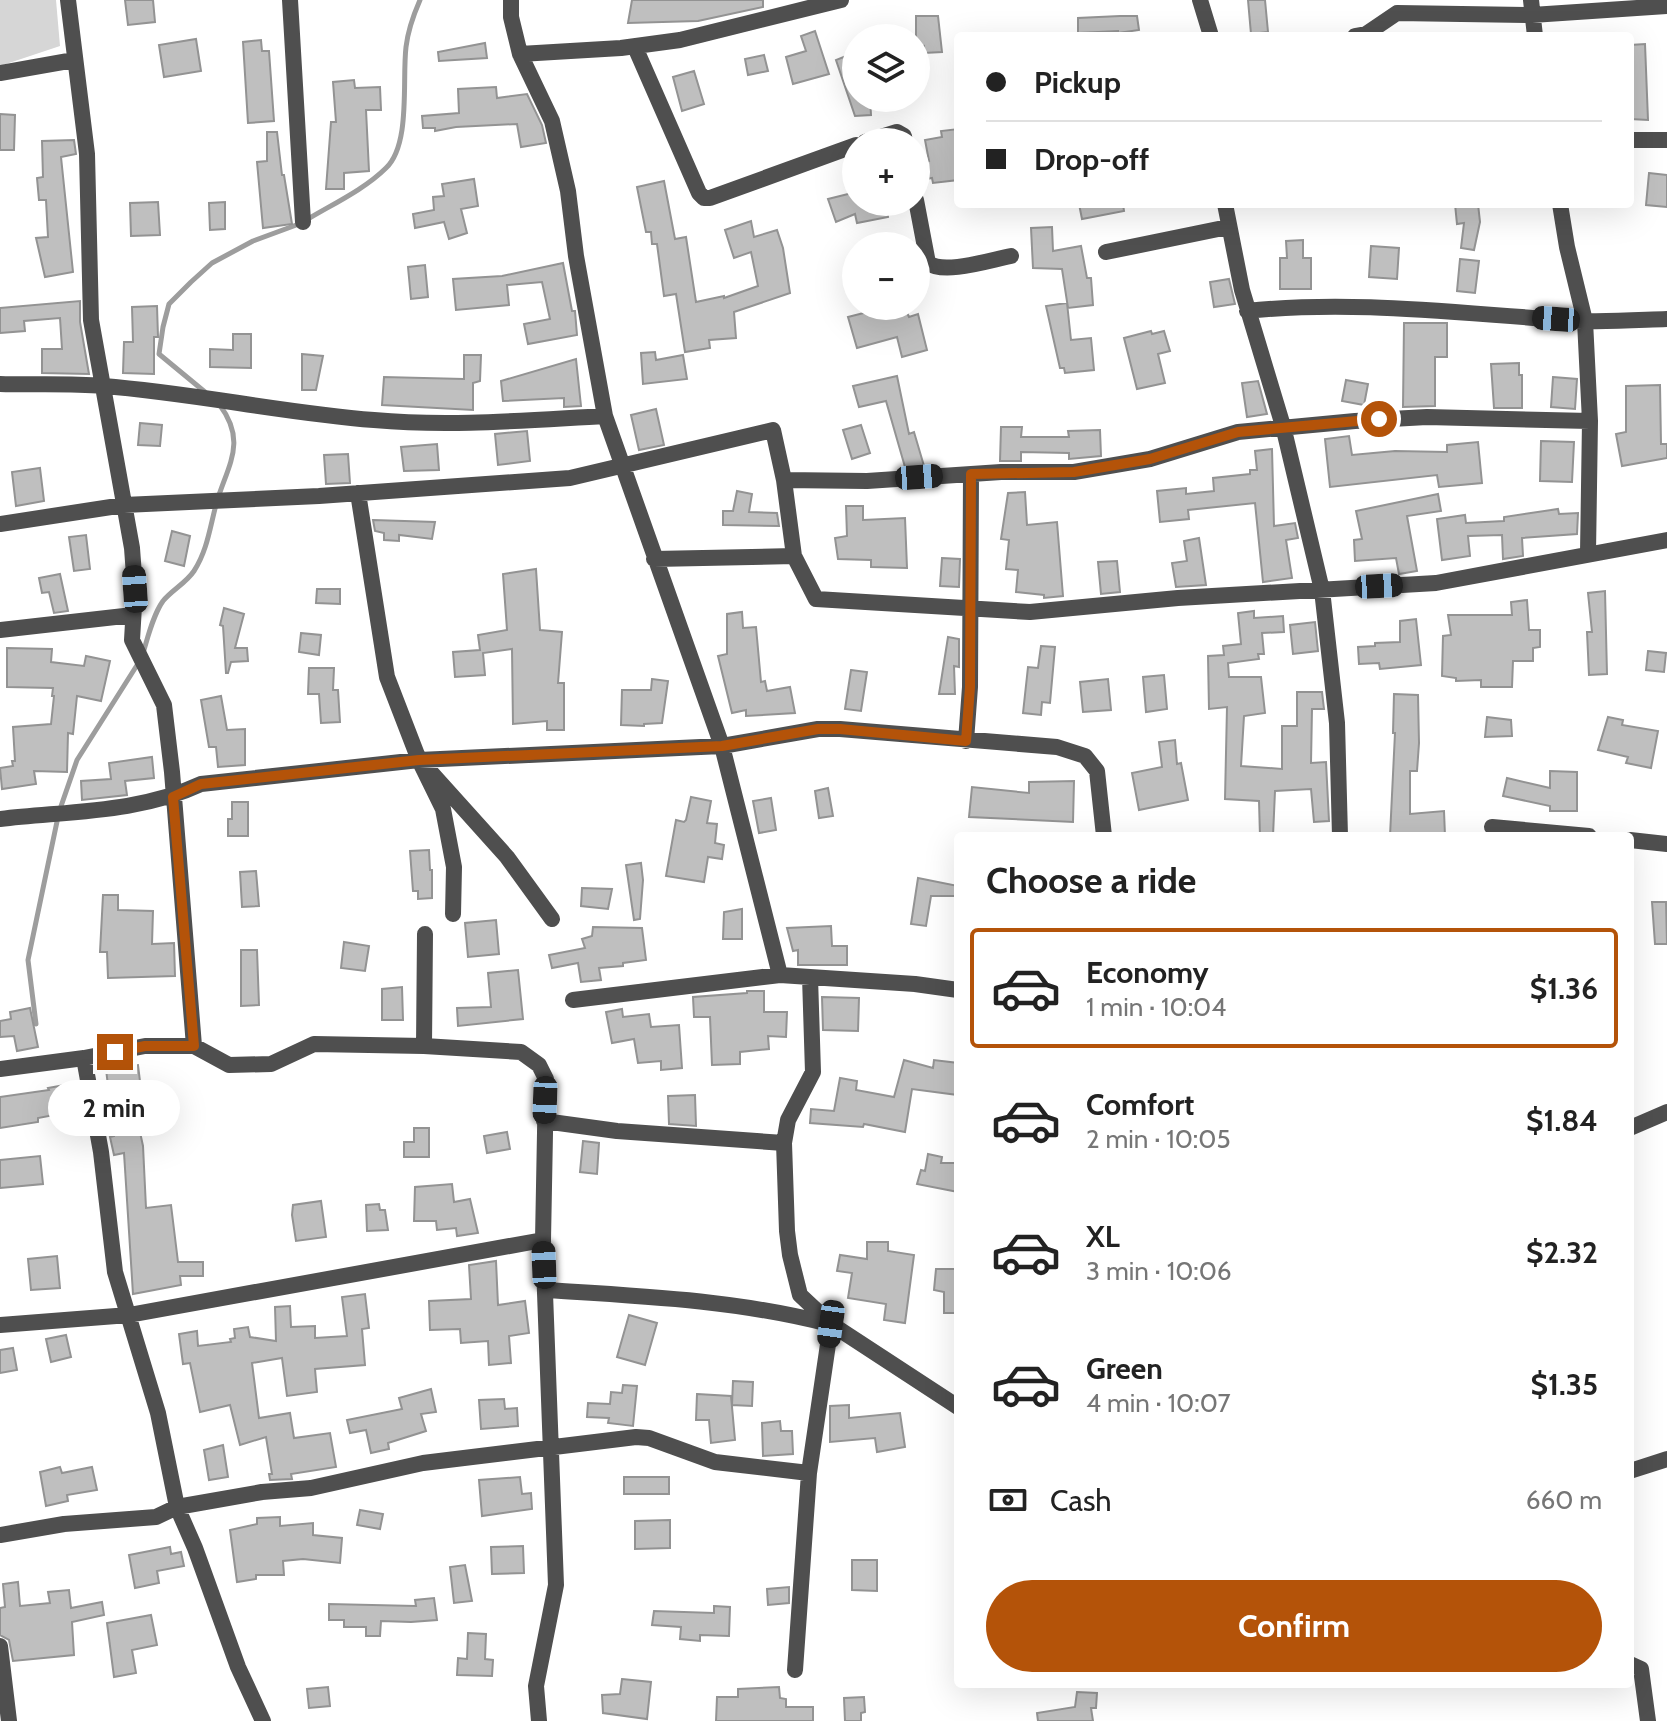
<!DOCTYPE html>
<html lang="en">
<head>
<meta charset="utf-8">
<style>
	body { margin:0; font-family:Cabin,sans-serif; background:#f2f2f2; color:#222; height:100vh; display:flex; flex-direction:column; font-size:30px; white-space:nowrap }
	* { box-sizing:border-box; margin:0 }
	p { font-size:26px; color:#767676 }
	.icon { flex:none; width:44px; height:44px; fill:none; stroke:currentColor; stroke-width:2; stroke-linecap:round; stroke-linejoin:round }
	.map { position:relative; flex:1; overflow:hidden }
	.drawer { position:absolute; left:954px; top:832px; width:680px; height:856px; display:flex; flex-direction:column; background:#fff; border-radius:8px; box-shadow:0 8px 32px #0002 }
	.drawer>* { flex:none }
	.banner { position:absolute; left:954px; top:32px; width:680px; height:176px; border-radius:8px; box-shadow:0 8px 32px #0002; display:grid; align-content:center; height:176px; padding:0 32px; background:#fff }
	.controls { position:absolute; left:842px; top:24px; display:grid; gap:16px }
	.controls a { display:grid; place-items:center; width:88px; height:88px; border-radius:50%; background:#fff; box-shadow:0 8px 32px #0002; font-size:40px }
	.end { position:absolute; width:36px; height:36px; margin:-18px; border:10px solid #b45309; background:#fff; box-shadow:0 0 0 4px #fff }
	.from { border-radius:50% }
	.bubble { position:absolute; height:56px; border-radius:28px; background:#fff; box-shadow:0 8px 32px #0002; font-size:26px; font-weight:700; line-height:56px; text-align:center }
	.car { position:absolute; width:24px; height:48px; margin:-24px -12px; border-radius:10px; box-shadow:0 0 6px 2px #0007; background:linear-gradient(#222 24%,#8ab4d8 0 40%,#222 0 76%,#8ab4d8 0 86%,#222 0) }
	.banner b { display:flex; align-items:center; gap:28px; height:76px; font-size:30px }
	.banner b+b { border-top:2px solid #e0e0e0 }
	.banner i { width:20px; height:20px; background:#222 }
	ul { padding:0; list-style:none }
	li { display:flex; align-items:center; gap:24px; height:120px; margin:0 16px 12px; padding:0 16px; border:4px solid transparent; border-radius:8px }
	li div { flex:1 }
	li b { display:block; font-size:30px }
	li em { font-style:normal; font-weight:700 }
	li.on { border-color:#b45309 }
	li>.icon { width:72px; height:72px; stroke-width:1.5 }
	h2 { padding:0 32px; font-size:36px; line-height:96px }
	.pay { display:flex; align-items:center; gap:20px; height:88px; padding:0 32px; font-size:30px }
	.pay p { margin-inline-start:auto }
	.primary-button { display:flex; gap:16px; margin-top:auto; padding:16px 32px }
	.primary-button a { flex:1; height:92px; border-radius:48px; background:#b45309; color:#fff; font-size:32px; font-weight:700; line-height:92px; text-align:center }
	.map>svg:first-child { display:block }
	.green { fill:#d6d6d6 }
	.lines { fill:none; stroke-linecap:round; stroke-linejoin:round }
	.stream { stroke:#9d9d9d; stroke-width:5 }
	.building { fill:#bfbfbf; stroke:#939393; stroke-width:2 }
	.minor { stroke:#4f4f4f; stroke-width:16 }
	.route { stroke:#b45309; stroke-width:10 }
</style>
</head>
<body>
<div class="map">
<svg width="1667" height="1721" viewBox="0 0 1667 1721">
	<rect width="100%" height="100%" fill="#fff"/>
	<path class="green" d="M0 0H56L60 46 0 66Z"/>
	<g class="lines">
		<path class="stream" d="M308 219C333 204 365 189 386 168 411 144 402 80 406 47 408 30 413 16 420 0
			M205 392 159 354 163 327 169 304 191 282 212 263 253 241 299 224
			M143 653C148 637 153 615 163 601 172 590 186 583 194 571 208 549 210 526 217 501 229 463 247 441 219 404
			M36 1024 28 960 59 812 77 760 139 662"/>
	</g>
	<path class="building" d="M125 0H153L155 22 128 25Z
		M632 0H763V7L698 21 628 23Z
		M1248 0H1265L1268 32 1251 34Z
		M916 16H938L942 52 924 53V46L916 47Z
		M1120 16H1137L1139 30 1118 33V31L1078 33V18Z
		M815 31 829 74 793 84 786 57 806 51 801 36Z
		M196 39 201 71 164 77 159 45Z
		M261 40 262 51H269L274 121 248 123 243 42Z
		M485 43 487 58 439 61 438 52Z
		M1645 44 1648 120 1630 119V45Z
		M856 52V98H870L871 115 855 116 836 60Z
		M764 55 768 71 748 75 745 59Z
		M694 71 704 104 682 111 673 77Z
		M354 80 355 88 380 87 381 110H366L369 171 344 173V189H326L331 122H336L333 82Z
		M496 87 497 98 527 94 542 125 546 143 521 147 517 124 456 127 435 131V128H423L422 116 459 113 458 89Z
		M0 114 15 115 14 150H0Z
		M958 129V180L933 183 932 178 926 179 923 162 929 161 925 140 942 137 941 131Z
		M267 132H277L282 175H284L292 224 263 228 257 162 267 161Z
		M74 140 76 154 61 157 73 272 45 277 36 238 48 237 46 200H39L37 178 43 177 42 141Z
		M1649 173 1667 175V207L1646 205Z
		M474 179 478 206 461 209 467 233 449 239 444 222 415 228 413 214 434 210 433 197 444 196 442 184Z
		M664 181 675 239 686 237 696 302 724 296V298L758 286 751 252 734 258 725 230 751 221 754 237 777 230 783 248 790 293 734 312 736 338 709 340 710 348 685 352 676 294 664 296 657 244H652L651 232H646L637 187Z
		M856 192V202H886L888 217 857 223 855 214 836 222 828 199Z
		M158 202 160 235 131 236 130 203Z
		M225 202V229L210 230 209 203Z
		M1079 204H1123L1124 211 1082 219Z
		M1455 204H1478L1480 222 1474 250 1461 248 1464 223 1457 224Z
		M1052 227 1053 251 1081 246 1087 278H1091L1093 305 1068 308 1062 269 1033 268 1031 228Z
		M1303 240V258H1311V289H1280V258H1287L1286 241Z
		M1371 246 1399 248 1397 279 1369 277Z
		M1460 259 1479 261 1475 293 1457 291Z
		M563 263 572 311H575L577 335 528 344 524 324 550 319 542 282 507 285 509 305 456 310 453 279 502 276Z
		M425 265 428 297 411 299 408 267Z
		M1229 279 1235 304 1214 307 1210 282Z
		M80 301V322L89 374 42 373V349H62L60 318 24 321 25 331 0 333V308Z
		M1067 303 1071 340 1091 338 1094 370 1065 373 1064 368H1060L1046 306Z
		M157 306 158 337H154V374L123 373 124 342H133L132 307Z
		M891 306H904L909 317 918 314 927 350 902 357 897 337 857 348 848 317Z
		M1404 323H1447V357H1435V406L1403 407Z
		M1151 331 1152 334 1164 331 1170 351 1158 354 1165 383 1137 389 1124 338Z
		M233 334H251V368L210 367V349L233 350Z
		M655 352 656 360 683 355 687 379 643 384 641 353Z
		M302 354 323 356 316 390H302Z
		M464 355H481L480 381 473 383V410L382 405 384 377 464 379Z
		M576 359 581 406 564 407V398L503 401 501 381Z
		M1519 363V375H1522V408H1494L1491 364Z
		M897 376 909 434 914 432 924 466H922L905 467 886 401 859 407 853 386Z
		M1553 377 1577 379 1575 409 1551 407Z
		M1346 380 1368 384 1364 405 1342 401Z
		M1258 381 1267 414 1247 417 1242 383Z
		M1660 385 1661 444H1667V458L1622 466 1616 434 1626 432V386Z
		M656 409 664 445 639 450 631 415Z
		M140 423 162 425 160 446 138 445Z
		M861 425 870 453 852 459 843 430Z
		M1001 427H1022L1021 437H1069L1068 431 1100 430 1101 456 1069 459V453L1021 452V461H1000Z
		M527 431 530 461 498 465 495 434Z
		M1349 436 1352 455 1395 451 1447 452V445L1478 442 1482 483 1439 487 1437 475 1330 487 1325 439Z
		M1541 441 1574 442 1572 482 1540 481Z
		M437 444 439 470 404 471 401 447Z
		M1272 449 1274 526 1295 523 1298 538 1286 540 1292 578 1263 582 1255 503 1188 510 1189 519 1160 522 1157 491 1186 488V494L1214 491 1213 478 1250 474V470H1257L1255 451Z
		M348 454 350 483 326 484 324 455Z
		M40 468 44 501 16 506 12 472Z
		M737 491 752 494 749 512 777 513 779 526 723 525V511H733Z
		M1025 492 1027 525 1057 522 1063 596 1044 598V595L1016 592 1018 570 1006 569 1009 540 1001 539 1008 493Z
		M1438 494 1441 511 1407 516 1417 571 1399 574 1396 558 1355 561 1354 540 1362 539 1356 511Z
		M846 506H863V520L905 518 907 568 871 567V560L838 559 835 538 847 536Z
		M1558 509 1559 514 1578 513 1577 534 1522 538 1523 556 1503 559 1502 535 1468 536 1470 556 1442 560 1437 519 1465 515 1466 523 1504 521V517Z
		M373 520 435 522 432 539 399 535V541L384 540V533L375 531Z
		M172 531 190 536 184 566 165 561Z
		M86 535 90 569 74 571 69 537Z
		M1199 538 1206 585 1176 587 1172 563 1187 561 1184 541Z
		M942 558 960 559 959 587 940 586Z
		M1117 561 1120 592 1101 594 1098 562Z
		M536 569 540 630 562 632 558 683H564V730H547V721L513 724 512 649 483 653 485 675 455 677 453 652 480 650 478 635 507 630 503 574Z
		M60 574 68 611 54 613 49 592 42 593 39 578Z
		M317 589H340V604L316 603Z
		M1605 591 1607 674 1589 675 1587 632H1592L1588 593Z
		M1527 600 1529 630H1540V647L1533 648V661H1513L1512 687H1481V680L1456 681V678L1442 676 1443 636 1451 635 1448 615H1512L1511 602Z
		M224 608 244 614 235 648H247L248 661 231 662 228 673H226L223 626 220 625Z
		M1254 611V618L1283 616 1284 632 1262 633 1264 654H1258L1259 659 1228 663 1229 677H1261L1265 713 1244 716 1241 766 1282 769V726H1297V692H1322L1324 709H1312L1311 763 1326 762 1329 821 1314 822 1311 789 1275 791 1273 836H1260L1259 801 1225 799 1227 707 1209 709 1208 656 1224 655 1223 646 1241 644 1238 613Z
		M742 612 743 628 756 627 761 682 765 681 767 691 790 687 795 713 746 716V710L732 713 718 656 727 654V614Z
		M1416 619 1421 665 1380 669 1379 663 1359 664 1358 647 1375 646V643L1400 642V621Z
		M1315 622 1318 651 1293 654 1290 625Z
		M301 633 321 635 319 655 299 652Z
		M948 637 959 639V667L954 666 955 694H939Z
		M1041 646 1055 647 1050 703 1042 702 1041 715 1023 713 1028 667 1038 668Z
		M7 648 52 649 51 662 84 666 86 656 110 661 101 701 77 696 73 734 68 733 67 772 34 771 36 784 2 789 0 768 13 766 12 761H15L13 727 51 724 54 696H52L53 688 7 687Z
		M1648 651 1666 653 1664 672 1646 670Z
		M309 668H334L333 690H338L340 722 321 723 319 694H308Z
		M851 670 867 672 861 711 845 709Z
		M1164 675 1167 709 1146 712 1143 677Z
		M652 679 668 681 662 723 644 724V726L621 725 622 690H651Z
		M1108 679 1111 710 1083 712 1080 682Z
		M1394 694 1418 695 1419 743 1417 771H1410V814L1444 811 1445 836H1390L1395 733H1393Z
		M221 696 227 730 245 729V765L218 767 216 747H209L201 700Z
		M1487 717 1511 720 1512 736 1485 737Z
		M1608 717 1623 720 1622 725 1658 731 1651 768 1626 763 1628 757 1598 750Z
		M1175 740 1177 764 1181 763 1188 800 1139 810 1132 773 1162 767 1159 742Z
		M152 757 154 778 125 781 127 795 82 800 81 781 111 779 109 763Z
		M1550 771 1577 772V811H1550V806L1503 796 1507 778 1550 788Z
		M1074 781 1073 822 969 817 972 787 1029 793V782Z
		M828 788 833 816 819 818 815 791Z
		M691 797 711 801 707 823 717 824 715 843 724 845 722 859 708 857 704 882 666 876 676 820 684 822 686 820Z
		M771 798 776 830 759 833 753 801Z
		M232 802H248V836H228V819H232Z
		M429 850 430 870H432V898L418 899V891H413L410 851Z
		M641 863 643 880 640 919 634 920 626 865Z
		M256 871 259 906 242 907 240 872Z
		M918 878 958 886V896H931L926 926 911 924Z
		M582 888 612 889 608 909 581 906Z
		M103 895H118V910L153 911 152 944 174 943 175 976 108 978 107 952H100Z
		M1652 902H1666L1667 944H1655Z
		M742 909V939H723L724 912Z
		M496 920 499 954 468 957 465 923Z
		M831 926 832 946H847V965H798V950L793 951 787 928Z
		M593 927 642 928 646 960 623 963V966L599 968 601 980 581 982 578 963 552 968 549 955 585 948 582 939 592 936Z
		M344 942 369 946 365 971 341 968Z
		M241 950H257L259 1005 241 1006Z
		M518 970 523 1019 458 1026 457 1008 491 1007 488 973Z
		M402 987 403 1020H382V989Z
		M747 991H764V1012H787L786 1037 768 1036 769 1049 740 1052V1064L712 1065 710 1017H694L693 997 747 993Z
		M822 997 859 998 858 1031 823 1030Z
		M30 1008 38 1047 17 1051 14 1036 0 1037V1021L11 1019 10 1012Z
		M622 1009 623 1017 649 1014 651 1027 679 1025 682 1068 661 1070V1061L638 1063 634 1039 612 1043 606 1012Z
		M904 1060 933 1068 934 1060 958 1063V1095L912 1089 905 1132 864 1124 863 1127 810 1123 811 1109 834 1111 840 1078 857 1081 856 1090 894 1097Z
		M138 1065 145 1122 138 1123 143 1146 146 1208 171 1205 178 1262H203V1276H180L181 1285 133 1294 124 1153 114 1155 110 1137 114 1136 106 1069Z
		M65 1085 70 1112 38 1118V1122L0 1128V1097L49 1090 48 1088Z
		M695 1095 696 1126 669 1124 668 1096Z
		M414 1128H429V1157H404V1142H414Z
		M507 1132 510 1149 487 1153 484 1136Z
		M583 1141 599 1143 597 1174 580 1172Z
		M928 1154 942 1157 941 1163H958V1192L917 1184 921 1170 925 1171Z
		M40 1156 43 1184 0 1188V1160Z
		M452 1184 454 1202 470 1199 478 1233 457 1236 456 1228 437 1230 436 1221H414L415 1187Z
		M321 1201 326 1237 296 1241 292 1215 293 1205Z
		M379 1204 380 1210H385L388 1230 367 1231 366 1205Z
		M867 1242H888V1251L914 1255 905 1323 884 1320 886 1304 848 1298 852 1273 837 1271 840 1255 867 1259Z
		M57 1256 60 1288 31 1290 28 1259Z
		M496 1261 498 1305 525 1301 529 1333 509 1336 511 1363 489 1365 488 1341 461 1343 460 1329 430 1330 429 1301 471 1299 469 1265Z
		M936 1269H958V1313H944V1292L934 1290Z
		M365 1294 369 1328 362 1329 365 1365 315 1369 317 1392 287 1396 282 1358 252 1363 259 1418 290 1413 294 1438 330 1433 336 1467 291 1474 292 1479 270 1480 269 1474H272L266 1437 240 1445 230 1405 200 1412 190 1363 183 1364 179 1334 197 1331 198 1346 231 1342 230 1339 235 1338 234 1329 248 1327 250 1337 276 1341 275 1307 290 1306 291 1327 315 1326V1338L347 1336 342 1297Z
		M629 1315 657 1323 645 1365 617 1357Z
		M66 1335 71 1357 51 1362 46 1339Z
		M13 1348 17 1370 0 1373V1350Z
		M733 1381 753 1382 752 1406 732 1405Z
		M623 1385 637 1386 633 1426 608 1423 609 1418 587 1417 588 1403 610 1404 611 1392 622 1393Z
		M431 1389 436 1412 421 1414 426 1431 388 1443 389 1449 371 1453 366 1430 350 1433 347 1420 402 1409 399 1398Z
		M697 1394 731 1396 735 1440 711 1443 709 1420H696Z
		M504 1399 505 1409 517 1408 518 1426 481 1429 479 1400Z
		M849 1405V1418L900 1413 905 1447 877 1452 875 1438 830 1442V1406Z
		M780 1421 781 1431H792L793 1454 763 1456 762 1423Z
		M223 1445 228 1477 209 1480 204 1450Z
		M60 1467 62 1473 92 1467 97 1490 67 1495 68 1501 46 1506 40 1472Z
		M520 1477 522 1494 531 1493 532 1509 482 1516 479 1480Z
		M624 1477H669V1494H624Z
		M360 1510 383 1514 380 1529 357 1525Z
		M280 1517V1526L313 1523V1535L342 1538 340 1563 303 1559 283 1561 284 1575H256V1579L237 1582 230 1530 257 1524V1518Z
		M670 1520V1548L635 1549V1521Z
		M523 1546 524 1573 492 1574 491 1547Z
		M170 1547 171 1554 181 1552 184 1566 157 1571 159 1583 135 1588 129 1555Z
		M852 1560H877V1591L852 1590Z
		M465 1565 472 1601 454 1603 450 1567Z
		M18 1582 20 1606 50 1603 48 1592 69 1590 71 1608 102 1602 104 1615 72 1622 74 1655 13 1661 9 1640 0 1635V1608L5 1607 3 1584Z
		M789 1587V1603L768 1605 767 1589Z
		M434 1598 437 1620 411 1622 381 1621 380 1636H366V1627H344V1620H329V1604L416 1606 415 1600Z
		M714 1606 730 1607 729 1636 700 1635V1641L680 1639 681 1627 652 1625 654 1611 714 1613Z
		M151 1615 157 1645 132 1650 136 1673 114 1677 107 1623Z
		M468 1633 486 1634 485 1659 493 1660 492 1676 457 1675 458 1658 467 1659Z
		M622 1679 651 1682 647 1719 603 1713 602 1695 620 1694Z
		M328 1687 330 1706 309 1708 307 1689Z
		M779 1687 780 1698 786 1699V1707H813V1721H716L717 1697H738V1689Z
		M1077 1692 1097 1693 1096 1708H1091L1093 1721H1038L1037 1713 1075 1707Z
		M864 1697 865 1712 861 1713V1721H845L844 1698Z"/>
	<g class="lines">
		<path class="minor" d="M68 0 87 154 91 320 132 548 135 589 132 640 164 705 172 772 194 1046
			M290 0 303 222
			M511 0V17L520 54 552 121 568 191 576 256 605 416 722 746 780 975
			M1200 0 1211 36
			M1531 0 1535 36
			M1355 36 1366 34 1397 13 1532 15 1667 6
			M635 47 699 193 704 198H710L856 145
			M520 54 621 48 680 40 841 0
			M0 73 74 60
			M1630 140H1667
			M865 142 897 132 904 136 905 142
			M916 200 928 263C944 275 990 260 1011 256
			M1225 204 1242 290 1283 426 1322 590 1337 723 1340 836
			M1560 204 1567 247 1585 321 1590 421 1588 553
			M1106 252 1228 227
			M1247 311C1359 299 1470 315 1582 321 1610 322 1639 320 1667 319
			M0 384C34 385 69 383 103 386 194 393 283 413 374 420 451 427 529 420 605 416
			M784 480 867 481 1001 472H1074L1150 459 1238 432 1355 421 1427 417 1590 421
			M358 493 387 677 419 760 443 809 454 867 453 914
			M0 524 124 505 319 496 570 478 773 430 784 480 794 556 816 599 1030 612 1178 598 1436 583 1667 540
			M654 559 794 556
			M0 630 133 615
			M966 741 970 687 971 474
			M428 769 507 857 552 919
			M0 819C67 811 139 813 201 784L419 760 722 746 818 729H840L1057 747 1085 756 1097 771 1104 836
			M1492 827 1589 836
			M1630 840 1667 844
			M810 977 813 1072 788 1120 784 1143 787 1231 790 1255 800 1295 831 1324 958 1407
			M573 1000 780 975 915 984 958 990
			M424 1046 425 934
			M84 1058 101 1152 115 1272 158 1413 177 1507 195 1548 238 1667 263 1721
			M0 1069 84 1058 145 1046H194L229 1065 271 1064 314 1044 424 1046 521 1052 539 1065 546 1079 543 1240 556 1585 536 1686 539 1721
			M544 1121 617 1131 784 1143
			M1630 1128 1667 1112
			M545 1290C642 1296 736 1300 829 1324
			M0 1325 129 1315 543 1240
			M1630 1471 1667 1459
			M0 1535 64 1524 156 1517 177 1507 262 1492 311 1488 423 1463 636 1437 649 1438 715 1462 809 1473
			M0 1646 9 1721
			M1630 1664 1641 1669 1648 1721
			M795 1670 809 1473 831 1324"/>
	</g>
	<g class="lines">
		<path class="route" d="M115 1052 145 1046H194L173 797 201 784 419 760 722 746 818 729H840L966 741 970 687 971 474 1074 472 1150 459 1238 432 1379 419"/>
	</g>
</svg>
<div class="controls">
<a><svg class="icon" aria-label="layers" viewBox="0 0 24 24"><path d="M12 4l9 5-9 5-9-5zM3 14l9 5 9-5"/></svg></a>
<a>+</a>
<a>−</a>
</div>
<i class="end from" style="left:1379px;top:419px"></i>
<i class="end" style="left:115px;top:1052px"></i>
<div class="bubble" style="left:48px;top:1080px;width:132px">2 min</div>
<i class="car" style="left:1556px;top:319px;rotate:274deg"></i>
<i class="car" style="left:919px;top:477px;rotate:86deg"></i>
<i class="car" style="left:1379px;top:586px;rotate:87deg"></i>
<i class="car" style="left:135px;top:589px;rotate:356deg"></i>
<i class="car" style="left:545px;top:1100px;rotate:182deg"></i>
<i class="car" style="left:544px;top:1265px;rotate:358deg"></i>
<i class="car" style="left:831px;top:1324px;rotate:188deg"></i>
<div class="banner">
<b><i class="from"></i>Pickup</b>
<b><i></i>Drop-off</b>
</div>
<section class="drawer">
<h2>Choose a ride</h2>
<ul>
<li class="on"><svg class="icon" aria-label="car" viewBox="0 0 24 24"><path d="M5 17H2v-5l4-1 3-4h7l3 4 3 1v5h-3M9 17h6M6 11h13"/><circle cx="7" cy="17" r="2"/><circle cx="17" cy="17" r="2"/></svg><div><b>Economy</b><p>1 min · 10:04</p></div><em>$1.36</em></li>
<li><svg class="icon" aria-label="car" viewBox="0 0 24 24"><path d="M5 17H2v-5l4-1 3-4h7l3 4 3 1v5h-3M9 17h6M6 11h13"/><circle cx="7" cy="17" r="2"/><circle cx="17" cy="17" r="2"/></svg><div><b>Comfort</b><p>2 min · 10:05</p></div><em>$1.84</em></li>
<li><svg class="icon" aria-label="car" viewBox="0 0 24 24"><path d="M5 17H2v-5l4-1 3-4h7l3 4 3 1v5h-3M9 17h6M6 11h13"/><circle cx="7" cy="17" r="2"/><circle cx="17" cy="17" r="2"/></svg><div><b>XL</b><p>3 min · 10:06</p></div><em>$2.32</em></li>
<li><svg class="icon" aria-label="car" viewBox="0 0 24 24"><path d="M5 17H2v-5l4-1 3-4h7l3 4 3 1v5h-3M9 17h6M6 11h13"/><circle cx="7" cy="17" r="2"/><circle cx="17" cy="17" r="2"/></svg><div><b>Green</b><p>4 min · 10:07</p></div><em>$1.35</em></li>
</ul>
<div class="pay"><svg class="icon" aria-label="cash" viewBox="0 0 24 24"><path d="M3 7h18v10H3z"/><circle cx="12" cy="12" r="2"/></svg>Cash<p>660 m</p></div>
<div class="primary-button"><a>Confirm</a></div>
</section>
</div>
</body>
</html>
